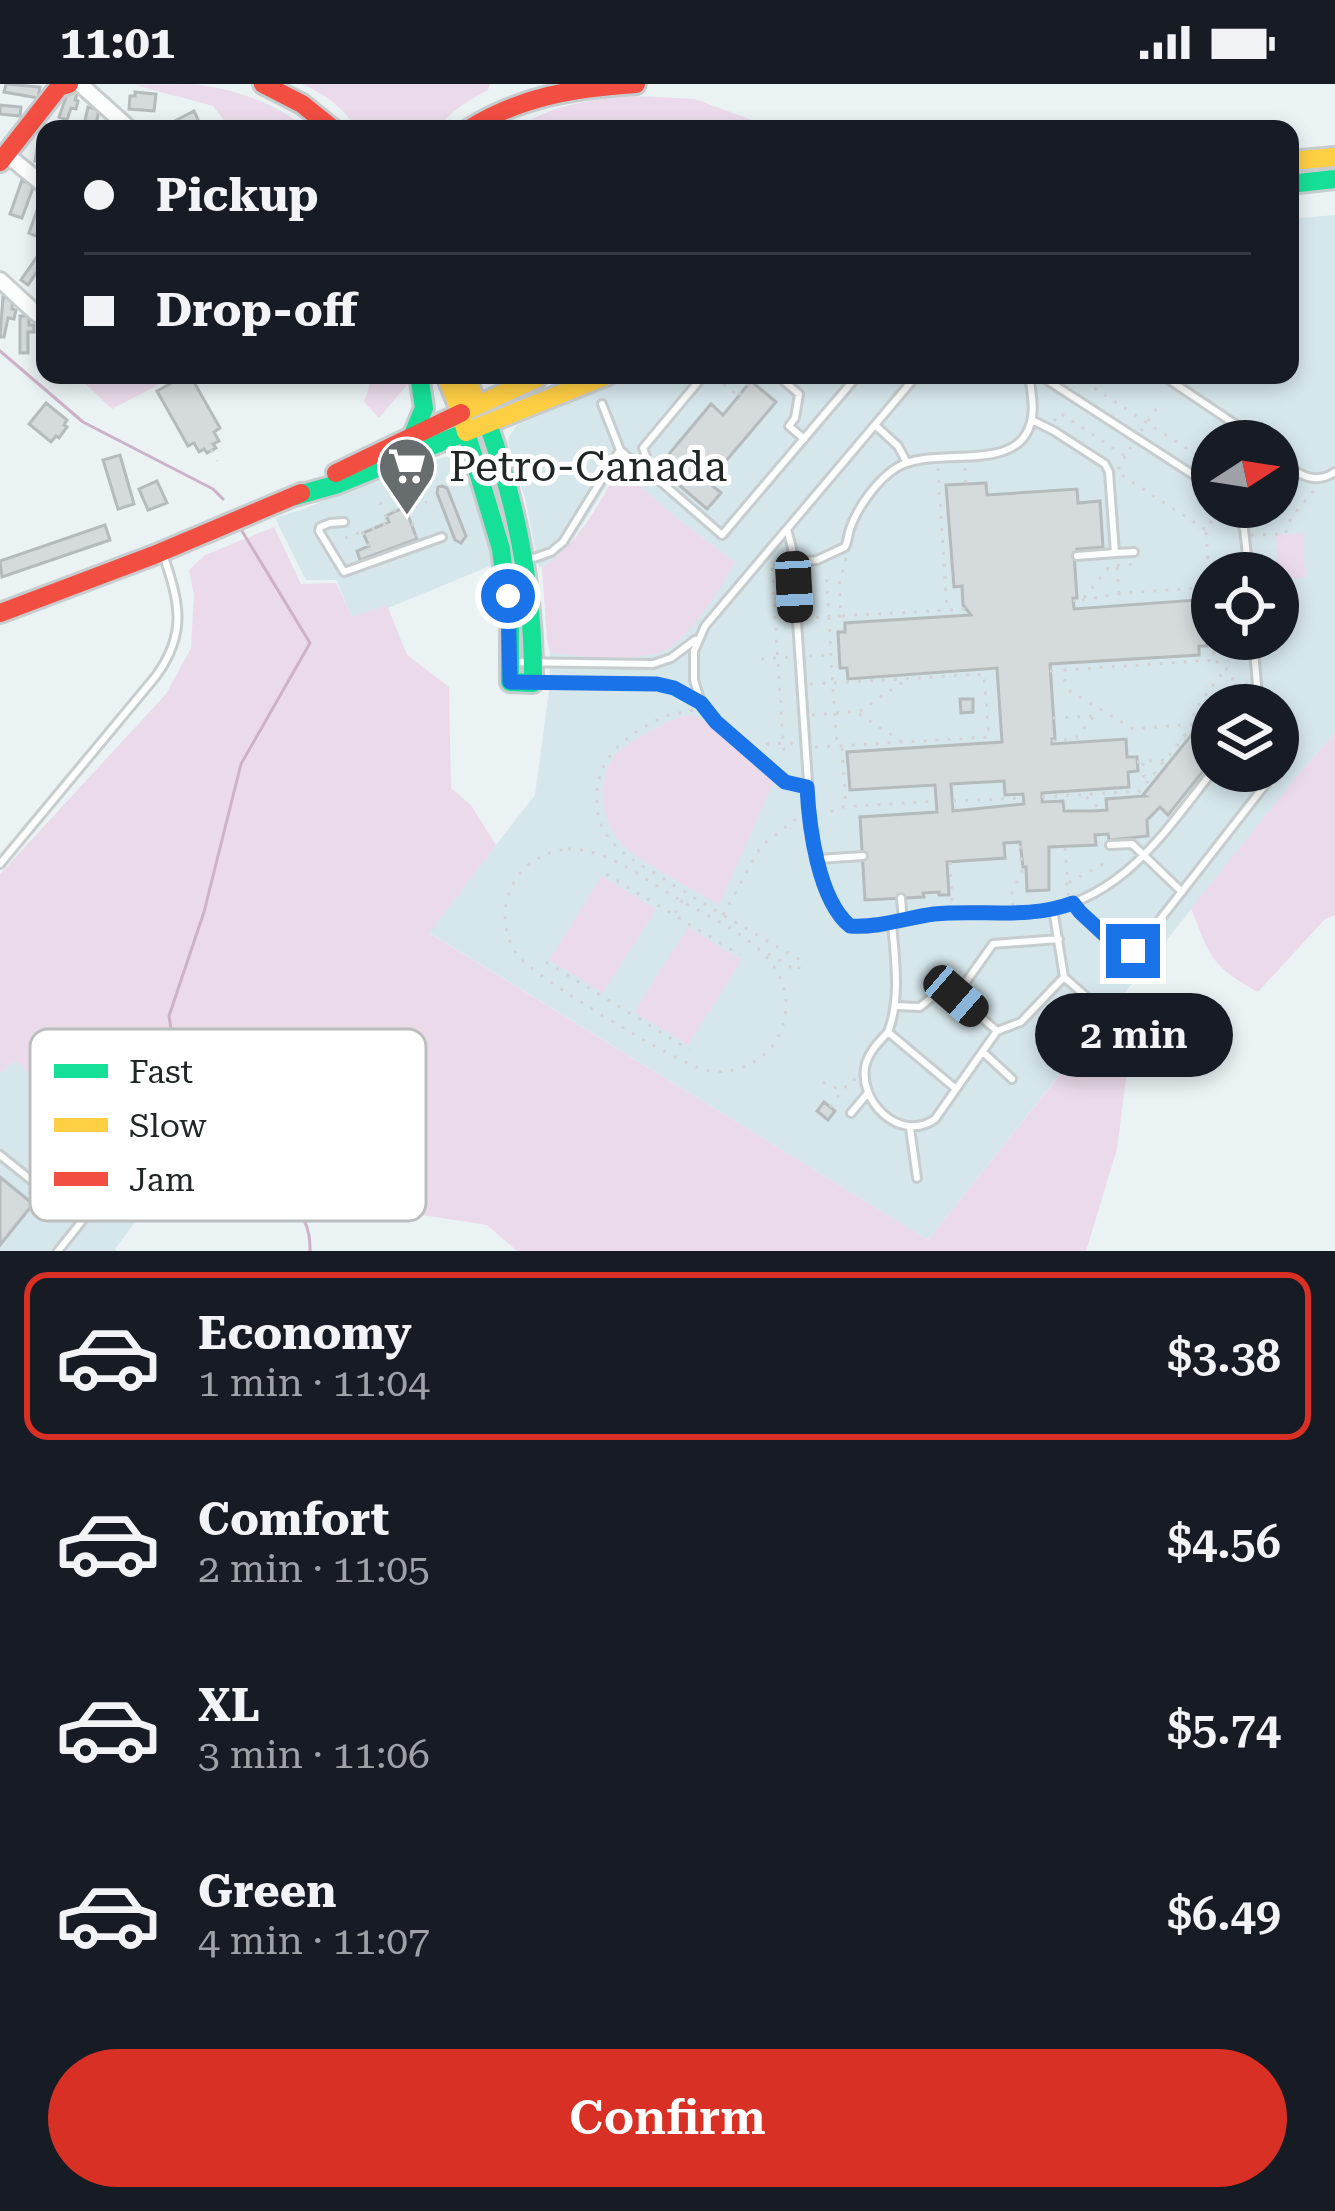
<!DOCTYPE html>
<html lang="en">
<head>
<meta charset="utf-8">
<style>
	body { margin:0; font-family:"Roboto Serif",serif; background:#20242c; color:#f1f3f6; height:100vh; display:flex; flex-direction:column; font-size:45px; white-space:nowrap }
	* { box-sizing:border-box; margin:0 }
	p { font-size:39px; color:#9ea1a6 }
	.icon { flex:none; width:66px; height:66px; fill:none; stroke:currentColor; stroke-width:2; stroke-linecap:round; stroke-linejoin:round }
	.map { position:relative; height:1167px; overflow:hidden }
	.drawer { display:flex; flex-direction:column; background:#171b24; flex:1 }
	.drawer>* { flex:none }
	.guide { position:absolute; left:36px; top:36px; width:1263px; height:264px; border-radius:24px; box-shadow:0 6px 18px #0003; display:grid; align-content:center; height:264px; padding:0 48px; background:#171b24 }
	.needle { width:78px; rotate:78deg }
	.controls { position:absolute; left:1191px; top:336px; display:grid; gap:24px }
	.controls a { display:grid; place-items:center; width:108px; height:108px; border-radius:50%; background:#171b24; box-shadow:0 6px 18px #0003; font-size:60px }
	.end { position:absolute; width:54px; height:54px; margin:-27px; border:15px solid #1a73e8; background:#fff; box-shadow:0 0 0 6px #fff }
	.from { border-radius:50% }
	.bubble { position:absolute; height:84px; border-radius:42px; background:#171b24; box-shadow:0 6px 18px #0003; font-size:39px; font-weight:600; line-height:84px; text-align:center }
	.car { position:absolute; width:36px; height:72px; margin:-36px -18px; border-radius:15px; box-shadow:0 0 9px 3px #0007; background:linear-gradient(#222 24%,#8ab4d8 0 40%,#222 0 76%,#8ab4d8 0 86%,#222 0) }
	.guide b { display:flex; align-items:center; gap:42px; height:114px; font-size:45px }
	.guide b+b { border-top:3px solid #363941 }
	.guide i { width:30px; height:30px; background:#f1f3f6 }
	ul { padding:21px 0 0; list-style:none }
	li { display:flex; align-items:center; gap:36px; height:168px; margin:0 24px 18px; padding:0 24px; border:6px solid transparent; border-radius:24px }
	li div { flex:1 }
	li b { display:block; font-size:45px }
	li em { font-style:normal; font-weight:600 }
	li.on { border-color:#d93025 }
	li>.icon { width:108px; height:108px; stroke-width:1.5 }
	.primary-button { display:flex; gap:24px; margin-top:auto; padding:24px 48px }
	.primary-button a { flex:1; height:138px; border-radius:72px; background:#d93025; color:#fff; font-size:48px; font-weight:600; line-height:138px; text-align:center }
	.status { display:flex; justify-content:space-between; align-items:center; height:84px; padding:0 60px; background:#171b24; direction:ltr }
	.status svg { height:33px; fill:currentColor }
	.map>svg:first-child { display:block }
	.built { fill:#d6e7eb; fill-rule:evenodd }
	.green { fill:#ebdbea }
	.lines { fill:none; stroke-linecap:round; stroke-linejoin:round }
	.stream { stroke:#cdb2c7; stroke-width:3 }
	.building { fill:#d5dbdc; stroke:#b5bbbc; stroke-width:3; fill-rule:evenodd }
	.lane-casing { stroke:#c7cdce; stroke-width:12 }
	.street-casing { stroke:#c7cdce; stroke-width:20 }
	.fast-casing { stroke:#c7cdce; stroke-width:24 }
	.slow-casing { stroke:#c7cdce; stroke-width:24 }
	.jam-casing { stroke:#c7cdce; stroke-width:24 }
	.path { stroke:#d1d3d4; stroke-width:3; stroke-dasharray:3 9; stroke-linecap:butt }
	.lane { stroke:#fcfdfd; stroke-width:6 }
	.street { stroke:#fcfdfd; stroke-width:14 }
	.fast { stroke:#16e098; stroke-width:18 }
	.slow { stroke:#ffcf43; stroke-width:18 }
	.jam { stroke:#f24e42; stroke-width:18 }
	.route { stroke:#1a73e8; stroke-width:15 }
	.labels { text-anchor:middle; stroke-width:10; stroke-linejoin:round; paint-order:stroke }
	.poi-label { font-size:42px; fill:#212627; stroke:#fff; text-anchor:start }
	.key { fill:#fff; stroke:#bcbebe; stroke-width:3 }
	.key-label { font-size:33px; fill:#212627 }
</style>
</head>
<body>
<div class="status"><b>11:01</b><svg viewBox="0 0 49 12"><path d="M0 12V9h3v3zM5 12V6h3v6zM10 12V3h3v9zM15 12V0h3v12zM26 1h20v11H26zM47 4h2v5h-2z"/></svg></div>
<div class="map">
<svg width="1335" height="1167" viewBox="0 0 1335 1167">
	<rect width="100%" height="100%" fill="#eaf2f4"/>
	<path class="built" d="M1335 131V649L1298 691 928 1156 428 848 535 711 549 607 550 567 632 572 656 570 735 478 673 431 618 384 568 463 557 474 539 484 526 418 508 359 509 352 517 341 636 291H1290V135ZM1212 357H1278V423H1212ZM1212 489H1278V555H1212ZM1212 621H1278V687H1212Z
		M451 371 457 373 465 382H468L495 480 354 538 336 496H306L275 434 303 425 422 377 425 379Z
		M102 930 214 1034 115 1165 117 1167H0V940Z"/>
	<path class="green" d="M189 0C228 3 277 18 306 45H231L213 22 135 1Z
		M302 0H490L488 6C470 16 449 27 438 45H356C344 23 324 10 302 0Z
		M636 12 695 15 757 38 768 45H516C551 20 594 15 636 12Z
		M76 291H170L156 302 112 325Z
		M373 291H407L408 300 379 334 364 318Z
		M625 382 641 403 673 431 735 478C722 503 691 552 666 566 644 578 580 573 554 569L550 567 547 556 542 483C574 465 602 417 618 384Z
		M274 443 301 500 336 499 352 533 387 521 407 571 449 603 451 704 471 721 496 761 429 849 928 1156 1118 918 1127 987 1117 1065 1086 1167H517L487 1141 415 1130 373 1100 263 1053 223 1061 193 1036 103 947 47 1006 15 976 0 989V790L166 610 191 564 194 511 189 486 205 471Z
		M1303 449 1305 494 1278 495 1276 450Z
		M689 631 698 633 710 641 774 698 719 821C693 805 642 780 622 760 601 738 595 697 615 672 624 660 641 653 654 645 666 638 676 633 689 631Z
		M1335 649V831L1325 835 1258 908C1211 882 1210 873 1191 824L1298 691Z
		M602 792 656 825 603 909 549 876Z
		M688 843 742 876 688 961 634 928Z"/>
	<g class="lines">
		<path class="stream" d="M0 267 83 338 213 405 223 415
			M242 447 310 559 241 680 204 828 169 932 171 945 183 960 199 971 251 1065C263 1075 267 1085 275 1098 291 1125 311 1129 310 1167"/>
	</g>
	<path class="building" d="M6 0 40 3 38 14 4 8Z
		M69 5 78 8 75 16 78 17 76 25 71 24 67 36 59 33Z
		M135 8 156 10 154 27 129 25 130 12H135Z
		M0 21 21 23 20 32 0 30Z
		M88 23 99 26 95 45H83Z
		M194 27 200 40 189 45H164L163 43Z
		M41 40 50 42V45H45L44 78 35 77Z
		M22 96 34 101 22 134 10 130Z
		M41 115 45 116V141L41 139 36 152 29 149Z
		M41 167 45 170V176L28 201 21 196Z
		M3 213 13 215 12 225 16 226 14 235 8 234 4 253H0Z
		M20 232H29V241H34V248H28V269H20Z
		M186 291H190L220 344 214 348 219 357 213 360 216 364 207 369 204 365 199 368 194 359 188 362 157 307Z
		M751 297 776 318 708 398 721 409 707 425 658 383 711 320 723 331Z
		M46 319 67 336 64 341 67 343 59 354 56 352 51 358 29 340Z
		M120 371 134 420 118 425 103 376Z
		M157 397 167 419 148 426 139 405Z
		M986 399 987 411 1077 405 1078 419 1100 417 1103 463 1077 465 1078 469H1074L1077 514H1073L1074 525 1196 516 1197 525H1204L1207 562H1199V571L1050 580 1055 655H1052V660L1126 655 1127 673H1137L1138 687 1128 688 1129 703 1042 709V718L1063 717 1064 727H1093L1107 726 1106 715 1145 712 1143 711 1197 644 1212 657V676L1168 731 1160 723 1147 736 1148 752 1109 756 1108 750 1095 751 1096 761 1049 763V806L1027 807 1026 783H1023L1020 758 1004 759 1005 774 947 778 949 811H939V808L923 809 924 813 865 816 860 733 937 728 935 701 850 706 847 668 1002 658 997 584 848 595 847 584H840L838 548H845V539L971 531 963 521 962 502 954 503 946 401ZM1004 697 1005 711 1023 710 1024 720 953 727 951 700Z
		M442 402 447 404 466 452 461 459 455 456 437 409 438 403Z
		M405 423 417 455 360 476 357 467 369 462 363 449 389 438 386 432Z
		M105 441 110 456 2 493 0 477Z
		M960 615H973V628L961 629Z
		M824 1018 835 1027 828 1036 817 1027Z
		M0 1093 33 1120 0 1161Z"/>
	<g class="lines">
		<g class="lane-casing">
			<path id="lane" d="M704 291 643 364 653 391 722 451 858 291
				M777 291 799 310 795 334 789 342 804 355
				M917 291 787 445 792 464 811 742C814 763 829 834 850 842 870 850 918 832 940 830 971 828 1002 833 1032 829 1121 818 1162 751 1213 687
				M1039 291 1212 403
				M1162 291 1260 357
				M1032 336 1054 347 1105 380 1109 388 1115 469 1077 472
				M875 341 898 362 907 379
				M620 366 632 377 645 396 653 391
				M1278 376C1297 388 1313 403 1335 388
				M1235 423 1244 445 1249 489
				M344 438 330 439 320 443 319 447 344 488 442 453
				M786 446 705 542 694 567V596L701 619 715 637 785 697 807 703
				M1115 469 1134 468
				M531 475 551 468 563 458 620 366 602 320
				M793 479 817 476 845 463C848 457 848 451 850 445 857 424 877 396 896 384 933 360 1018 392 1031 338 1035 324 1031 306 1029 291
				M1253 555 1257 601 1255 621
				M512 578 653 580 671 574 695 556
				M537 599 657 600 673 604 700 618
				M1110 761 1132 760 1182 808
				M818 775 863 772
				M0 780 156 592C188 548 179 518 163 470
				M901 814 903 837
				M1074 819C1085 837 1108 860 1128 868L1137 865 1276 687
				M1064 893 1090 916
				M895 922 920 923 937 909 956 912
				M996 946 956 912 993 860 1059 855
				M888 948C901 915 895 874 892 840
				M984 969 1012 995
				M956 1005 888 948C880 957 870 966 866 979 856 1016 900 1060 935 1035L997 947 1021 938 1064 893 1053 825
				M851 1029 867 1010
				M910 1044 917 1094
				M0 1071 82 1137 58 1167"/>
		</g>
		<g class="street-casing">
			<path id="street" d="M80 0 130 45
				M6 70 45 102
				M0 196 37 230 45 227"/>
		</g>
		<g class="fast-casing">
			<path id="fast" d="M1290 100 1335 95
				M412 353 424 324 419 291
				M295 412 338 400 466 348 501 465 510 542V598L533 599C534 509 518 425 488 340"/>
		</g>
		<g class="slow-casing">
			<path id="slow" d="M1290 77 1335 73
				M446 291 461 329
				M465 291 477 321
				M515 291 533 295
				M537 294 461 329 466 348 608 291"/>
		</g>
		<g class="jam-casing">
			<path id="jam" d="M263 0 302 20 333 45
				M469 45C521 12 576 4 636 0
				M0 78 59 3 69 0
				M336 389 461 329
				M0 529 154 471 301 409"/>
		</g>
		<path class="path" d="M1074 291 1212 381
			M714 292 739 313
			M739 311 755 291
			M1054 337 1060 329 1125 372 1131 363
			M1141 347 1158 323
			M211 366 217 377
			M1125 372 1117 388 1206 446 1220 423
			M938 384 947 526
			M965 384 966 400
			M380 418 385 429
			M408 428 417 452
			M1206 448 1212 539
			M1251 451 1286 450C1286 432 1307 419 1316 403
			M345 454 361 448
			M369 462 363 449 389 438 385 430 405 423 407 426 427 418
			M846 474 839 500 841 532 966 525
			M1117 483 1119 509
			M772 484 784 671
			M1082 516 1124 509 1212 503
			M1073 517 1082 516 1110 482 1135 480
			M804 534 829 533 826 487
			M1205 543H1212
			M809 572 829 571
			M761 575 793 573
			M1216 577 1226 584 1228 591 1236 597V600
			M1050 587 1062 586
			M810 600 833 599 984 590 989 653 837 662C835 633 833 604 831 575V571L829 533 841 532
			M1219 621 1236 600H1249
			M693 626C684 629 675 629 667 632 637 644 602 667 598 701 595 719 597 738 608 753 623 773 647 784 667 797 712 825 757 851 802 877L797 887 765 868
			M1212 629 1204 639 1133 645 1070 607 1065 599 1064 586 1214 576 1213 555
			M859 630 901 657
			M812 631 860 627 907 595
			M1053 634 1094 632
			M1052 657 1076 654 1097 628
			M766 660 796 659
			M815 663 835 662
			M842 664 846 720
			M1137 678 1164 676
			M1143 679 1144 699
			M1042 713 1140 707 1194 640V627L1226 584
			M1086 713 1103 727
			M953 717 1023 714
			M831 728 840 723 936 717
			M1065 764 1068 799 1111 776
			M568 765C608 765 642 794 675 813 717 839 786 863 786 921 786 939 778 958 765 970 749 984 726 991 705 986 680 981 535 893 519 873 504 854 501 826 511 804 522 780 543 768 568 765Z
			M950 778 952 818
			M606 790 740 871
			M1068 799 1065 801 1069 812
			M1013 822 1011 811 1022 787 1020 758
			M675 829 685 811
			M723 831 761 762 796 735
			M546 878 690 966
			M823 998 842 1007
			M830 1023 851 996 857 995"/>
		<use href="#lane" class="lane"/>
		<use href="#street" class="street"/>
		<use href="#fast" class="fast"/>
		<use href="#slow" class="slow"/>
		<use href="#jam" class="jam"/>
	</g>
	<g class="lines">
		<path class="route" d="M508 512 510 598 657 600 674 604 701 619 716 638 785 698 807 703C809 742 818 816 850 842 879 844 905 834 934 830 981 825 1028 836 1073 819L1080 828 1119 864 1133 867"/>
	</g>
	<defs>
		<g id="supermarket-pin" transform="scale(3)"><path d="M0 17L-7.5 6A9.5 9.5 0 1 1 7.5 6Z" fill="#676d6f" stroke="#fff"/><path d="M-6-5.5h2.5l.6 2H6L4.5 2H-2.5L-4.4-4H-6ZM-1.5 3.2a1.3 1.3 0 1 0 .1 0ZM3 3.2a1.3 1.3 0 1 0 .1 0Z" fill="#fff"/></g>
	</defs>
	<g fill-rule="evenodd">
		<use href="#supermarket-pin" x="407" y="382"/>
	</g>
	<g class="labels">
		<g class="poi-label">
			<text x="449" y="397">Petro-Canada</text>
		</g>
	</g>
	<rect x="30" y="945" width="396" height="192" rx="18" class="key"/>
	<rect x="54" y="980" width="54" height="14" fill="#16e098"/>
	<rect x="54" y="1034" width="54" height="14" fill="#ffcf43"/>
	<rect x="54" y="1088" width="54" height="14" fill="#f24e42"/>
	<g class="key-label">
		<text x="129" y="999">Fast</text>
		<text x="129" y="1053">Slow</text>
		<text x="129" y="1107">Jam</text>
	</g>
</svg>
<div class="controls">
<a><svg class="needle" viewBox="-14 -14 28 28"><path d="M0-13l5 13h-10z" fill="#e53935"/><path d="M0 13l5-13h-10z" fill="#9ea1a6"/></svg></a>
<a><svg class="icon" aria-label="locate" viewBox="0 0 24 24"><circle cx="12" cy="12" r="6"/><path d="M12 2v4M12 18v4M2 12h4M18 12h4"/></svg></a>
<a><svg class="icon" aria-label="layers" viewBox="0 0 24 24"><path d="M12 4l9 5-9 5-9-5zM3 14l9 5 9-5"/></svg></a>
</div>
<i class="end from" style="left:508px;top:512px"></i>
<i class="end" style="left:1133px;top:867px"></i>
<div class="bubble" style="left:1035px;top:909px;width:198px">2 min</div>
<i class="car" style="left:794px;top:503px;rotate:177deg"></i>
<i class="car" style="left:956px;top:912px;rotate:131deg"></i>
<div class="guide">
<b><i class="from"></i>Pickup</b>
<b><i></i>Drop-off</b>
</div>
</div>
<section class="drawer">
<ul>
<li class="on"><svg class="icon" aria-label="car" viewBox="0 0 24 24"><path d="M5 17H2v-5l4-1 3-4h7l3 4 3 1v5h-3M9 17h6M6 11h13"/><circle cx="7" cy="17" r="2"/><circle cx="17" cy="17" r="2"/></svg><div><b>Economy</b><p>1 min · 11:04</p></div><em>$3.38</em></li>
<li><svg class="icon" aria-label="car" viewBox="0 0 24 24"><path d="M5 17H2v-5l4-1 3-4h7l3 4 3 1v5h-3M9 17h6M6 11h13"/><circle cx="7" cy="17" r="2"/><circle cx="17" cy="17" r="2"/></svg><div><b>Comfort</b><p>2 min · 11:05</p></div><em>$4.56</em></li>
<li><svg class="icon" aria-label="car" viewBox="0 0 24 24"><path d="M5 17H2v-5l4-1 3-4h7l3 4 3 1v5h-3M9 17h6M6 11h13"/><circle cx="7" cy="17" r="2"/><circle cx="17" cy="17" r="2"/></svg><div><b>XL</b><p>3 min · 11:06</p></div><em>$5.74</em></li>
<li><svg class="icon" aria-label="car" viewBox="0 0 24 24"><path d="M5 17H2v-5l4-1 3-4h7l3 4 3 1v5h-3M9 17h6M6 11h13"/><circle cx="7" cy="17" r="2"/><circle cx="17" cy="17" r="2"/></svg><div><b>Green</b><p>4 min · 11:07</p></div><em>$6.49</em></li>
</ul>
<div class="primary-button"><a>Confirm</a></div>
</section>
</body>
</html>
